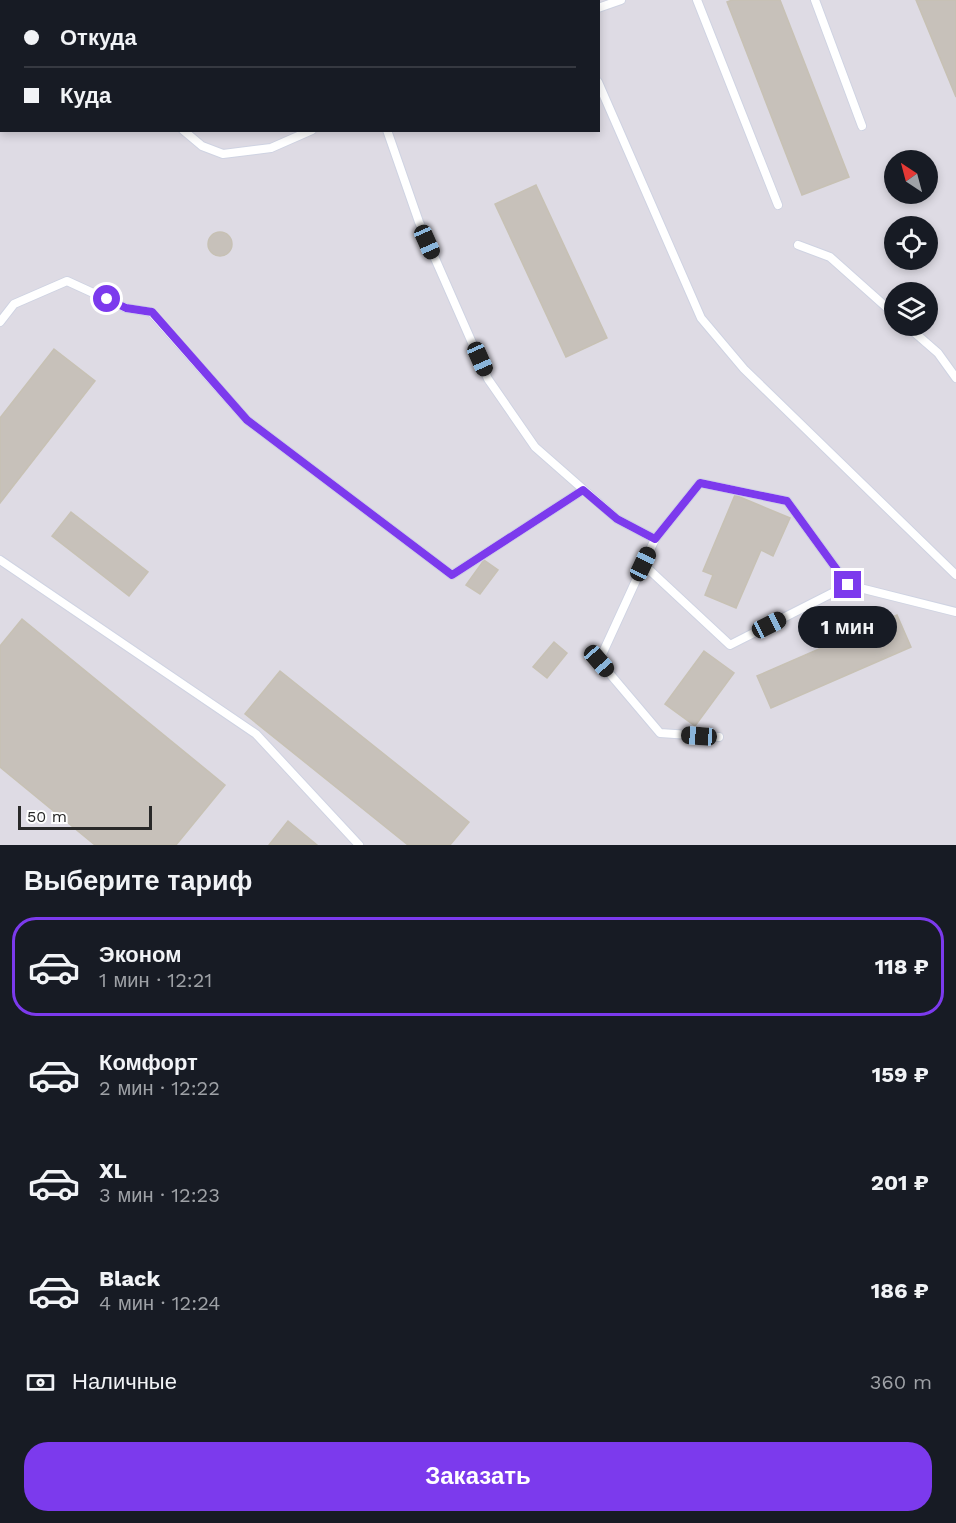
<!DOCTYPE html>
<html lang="ru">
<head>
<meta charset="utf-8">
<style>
	body { margin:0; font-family:"Work Sans",sans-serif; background:#20242c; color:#f1f3f6; height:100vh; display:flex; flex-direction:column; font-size:22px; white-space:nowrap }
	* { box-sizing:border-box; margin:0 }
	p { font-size:20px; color:#9ea1a6 }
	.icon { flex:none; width:33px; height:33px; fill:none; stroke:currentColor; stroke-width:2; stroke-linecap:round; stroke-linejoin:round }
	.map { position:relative; height:845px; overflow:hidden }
	.side { display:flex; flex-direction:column; background:#171b24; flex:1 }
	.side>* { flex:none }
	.guide { position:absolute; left:0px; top:0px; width:600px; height:132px; box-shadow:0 3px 9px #0003; display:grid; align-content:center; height:132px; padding:0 24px; background:#171b24 }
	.needle { width:39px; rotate:324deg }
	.buttons { position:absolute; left:884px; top:150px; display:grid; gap:12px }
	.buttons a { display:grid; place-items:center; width:54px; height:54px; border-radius:50%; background:#171b24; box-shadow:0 3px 9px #0003; font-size:30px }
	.scale { position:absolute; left:18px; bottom:15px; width:134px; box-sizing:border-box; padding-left:6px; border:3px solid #292929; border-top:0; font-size:16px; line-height:21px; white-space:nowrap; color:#292929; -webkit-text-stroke:4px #fff; paint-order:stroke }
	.end { position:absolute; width:27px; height:27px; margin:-14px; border:8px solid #7c3aed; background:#fff; box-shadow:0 0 0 3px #fff }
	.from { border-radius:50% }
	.bubble { position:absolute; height:42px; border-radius:21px; background:#171b24; box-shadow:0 3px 9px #0003; font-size:20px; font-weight:700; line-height:42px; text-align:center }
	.car { position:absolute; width:18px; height:36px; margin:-18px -9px; border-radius:8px; box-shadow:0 0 4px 2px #0007; background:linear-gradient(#222 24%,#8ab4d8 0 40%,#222 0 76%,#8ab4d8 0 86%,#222 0) }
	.guide b { display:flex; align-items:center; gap:21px; height:57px; font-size:22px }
	.guide b+b { border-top:2px solid #363941 }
	.guide i { width:15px; height:15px; background:#f1f3f6 }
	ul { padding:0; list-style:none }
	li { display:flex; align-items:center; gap:18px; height:99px; margin:0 12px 9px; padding:0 12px; border:3px solid transparent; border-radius:24px }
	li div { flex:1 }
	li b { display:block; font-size:22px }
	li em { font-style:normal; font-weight:700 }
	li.on { border-color:#7c3aed }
	li>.icon { width:54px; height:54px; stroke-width:1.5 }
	h2 { padding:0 24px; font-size:27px; line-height:72px }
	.pay { display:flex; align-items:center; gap:15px; height:66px; padding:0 24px; font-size:22px }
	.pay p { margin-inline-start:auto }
	.action { display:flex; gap:12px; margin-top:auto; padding:12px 24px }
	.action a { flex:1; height:69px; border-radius:24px; background:#7c3aed; color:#fff; font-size:24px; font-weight:700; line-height:69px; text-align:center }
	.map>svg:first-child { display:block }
	.industrial { fill:#dedbe4; fill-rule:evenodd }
	.building { fill:#c7c1ba; stroke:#c7c1b4; stroke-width:1.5 }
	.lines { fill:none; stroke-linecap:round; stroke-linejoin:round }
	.service-casing { stroke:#cfd3e2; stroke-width:10 }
	.service { stroke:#fff; stroke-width:8 }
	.route { stroke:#7c3aed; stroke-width:8 }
</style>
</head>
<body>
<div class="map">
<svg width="956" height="845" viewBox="0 0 956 845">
	<rect width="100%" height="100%" fill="#ece5da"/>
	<path class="industrial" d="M0 0H956V845H0ZM2 2H598V130H2ZM894 160H927V194H894ZM894 226H927V260H894ZM894 292H927V326H894Z"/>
	<path class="building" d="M732 0H780L849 177 802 195 727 2Z
		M916 0H956V97Z
		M536 185 607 338 566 357 495 204Z
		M208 244a12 12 0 1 1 24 0a12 12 0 1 1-24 0Z
		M54 349 95 381 0 503V418Z
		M735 495 790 518 773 556 761 550 736 608 705 595 713 575 703 571Z
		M71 512 148 572 129 596 52 536Z
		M484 560 498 570 480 594 466 585Z
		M897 615 911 647 771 708 757 676Z
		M22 619 225 785 176 845H95L0 767V646Z
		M554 642 567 653 547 678 533 667Z
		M704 651 734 673 695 726 665 704Z
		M280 671 469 822 450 845H408L245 714Z
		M288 821 317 845H269Z"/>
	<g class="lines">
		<g class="service-casing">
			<path id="service" d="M92 0 93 2
				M697 0 778 205
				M815 0 862 126
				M598 8 621 0
				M598 82 701 318 744 369 956 575
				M183 130 202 146 223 154 271 148 312 130
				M387 130 419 222 488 379 535 447 617 519 655 539
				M798 245 830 257 894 314
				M0 322 14 304 67 281 126 308 151 312 247 420 452 575 583 490
				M907 326 938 353 956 378
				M0 560 256 734 359 845
				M643 564 730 645 848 585
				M719 737 660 733 599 661 655 539 700 483 787 501 848 585 956 612"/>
		</g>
		<use href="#service" class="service"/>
	</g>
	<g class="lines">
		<path class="route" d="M107 299 126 308 152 312 247 420 452 575 583 490 617 519 655 539 700 483 787 501 848 585"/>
	</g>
</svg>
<div class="buttons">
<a><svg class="needle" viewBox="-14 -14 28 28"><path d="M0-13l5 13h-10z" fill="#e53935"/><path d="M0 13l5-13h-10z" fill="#9ea1a6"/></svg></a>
<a><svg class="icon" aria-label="locate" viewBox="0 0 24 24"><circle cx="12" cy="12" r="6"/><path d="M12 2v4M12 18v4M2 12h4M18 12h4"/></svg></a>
<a><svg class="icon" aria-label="layers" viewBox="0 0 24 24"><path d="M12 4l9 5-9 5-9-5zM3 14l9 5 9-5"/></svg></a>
</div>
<div class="scale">50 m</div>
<i class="end from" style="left:107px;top:299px"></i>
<i class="end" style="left:848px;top:585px"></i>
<div class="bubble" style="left:798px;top:606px;width:99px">1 мин</div>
<i class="car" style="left:427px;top:242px;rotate:156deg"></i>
<i class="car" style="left:480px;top:359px;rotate:156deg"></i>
<i class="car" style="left:643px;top:564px;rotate:25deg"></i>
<i class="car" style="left:769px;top:625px;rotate:63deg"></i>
<i class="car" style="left:599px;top:661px;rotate:139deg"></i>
<i class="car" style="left:699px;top:736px;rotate:274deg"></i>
<div class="guide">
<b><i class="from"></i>Откуда</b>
<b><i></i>Куда</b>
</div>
</div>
<section class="side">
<h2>Выберите тариф</h2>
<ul>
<li class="on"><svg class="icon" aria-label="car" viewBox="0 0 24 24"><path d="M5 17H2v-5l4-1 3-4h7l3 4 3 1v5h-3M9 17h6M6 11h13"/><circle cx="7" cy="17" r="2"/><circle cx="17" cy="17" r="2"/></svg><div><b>Эконом</b><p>1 мин · 12:21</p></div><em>118 ₽</em></li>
<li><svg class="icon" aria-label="car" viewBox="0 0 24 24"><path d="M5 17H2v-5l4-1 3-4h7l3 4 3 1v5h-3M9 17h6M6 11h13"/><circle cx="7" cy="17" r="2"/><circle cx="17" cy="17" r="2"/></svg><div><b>Комфорт</b><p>2 мин · 12:22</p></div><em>159 ₽</em></li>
<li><svg class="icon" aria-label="car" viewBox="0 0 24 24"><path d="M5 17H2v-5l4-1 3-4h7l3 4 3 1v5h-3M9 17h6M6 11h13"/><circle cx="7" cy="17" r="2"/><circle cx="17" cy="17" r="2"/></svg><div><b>XL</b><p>3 мин · 12:23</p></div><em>201 ₽</em></li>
<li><svg class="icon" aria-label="car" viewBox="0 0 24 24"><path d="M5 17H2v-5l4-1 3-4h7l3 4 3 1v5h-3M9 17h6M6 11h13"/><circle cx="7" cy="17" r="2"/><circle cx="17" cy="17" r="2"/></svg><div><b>Black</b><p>4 мин · 12:24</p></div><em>186 ₽</em></li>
</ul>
<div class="pay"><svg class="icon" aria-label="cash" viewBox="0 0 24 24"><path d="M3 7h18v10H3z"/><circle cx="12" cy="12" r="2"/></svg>Наличные<p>360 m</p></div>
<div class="action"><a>Заказать</a></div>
</section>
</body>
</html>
